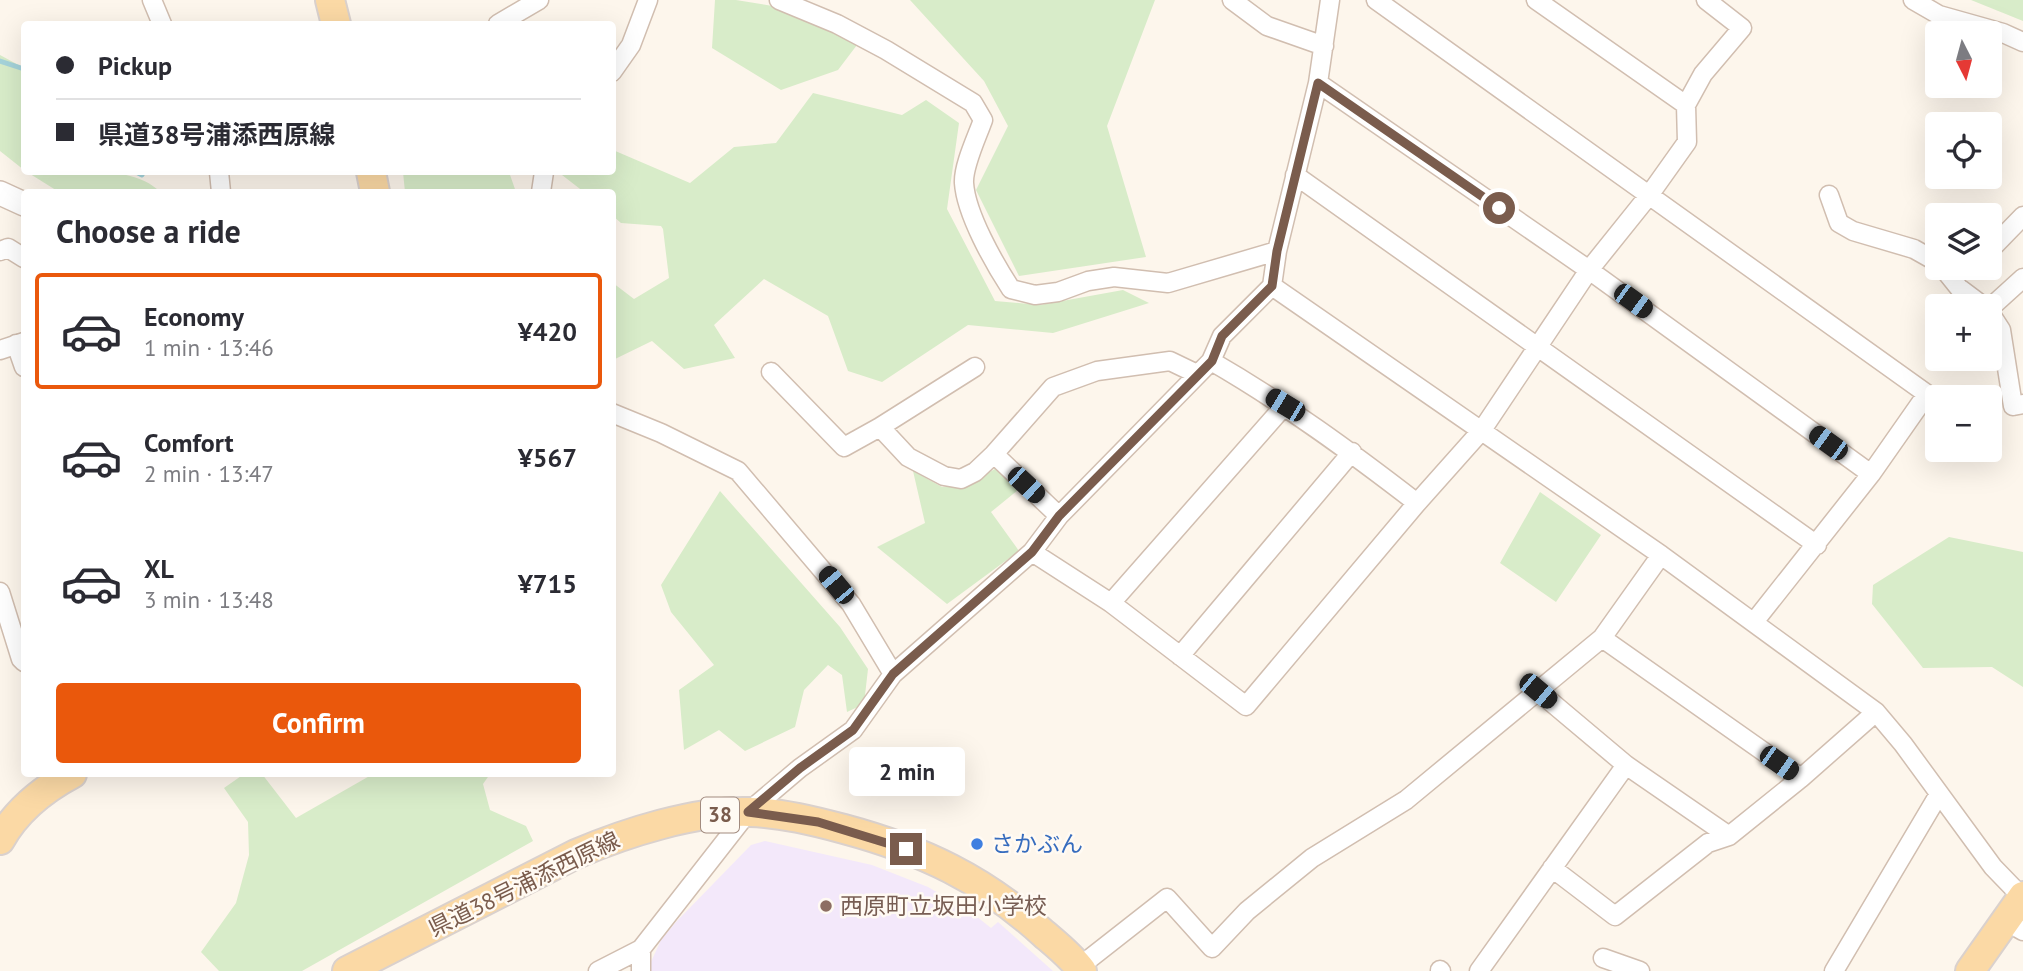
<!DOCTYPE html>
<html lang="en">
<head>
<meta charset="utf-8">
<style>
	body { margin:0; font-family:"PT Sans","Noto Sans JP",sans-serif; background:#f7f7f7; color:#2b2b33; height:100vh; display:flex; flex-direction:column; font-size:26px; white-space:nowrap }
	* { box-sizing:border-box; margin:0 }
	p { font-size:23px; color:#7c7c81 }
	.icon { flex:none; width:38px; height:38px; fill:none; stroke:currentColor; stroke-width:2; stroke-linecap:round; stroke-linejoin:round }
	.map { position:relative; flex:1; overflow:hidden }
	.side { position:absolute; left:21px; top:189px; width:595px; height:588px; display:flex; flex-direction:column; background:#fff; border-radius:7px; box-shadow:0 7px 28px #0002 }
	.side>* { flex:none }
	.banner { position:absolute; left:21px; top:21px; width:595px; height:154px; border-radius:7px; box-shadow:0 7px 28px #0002; display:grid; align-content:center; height:154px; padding:0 35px; background:#fff }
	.needle { width:46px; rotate:174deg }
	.buttons { position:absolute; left:1925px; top:21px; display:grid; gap:14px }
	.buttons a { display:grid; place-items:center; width:77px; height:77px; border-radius:7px; background:#fff; box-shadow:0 7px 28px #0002; font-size:35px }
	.end { position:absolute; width:32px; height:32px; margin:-16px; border:9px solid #7a5c4d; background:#fff; box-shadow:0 0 0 4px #fff }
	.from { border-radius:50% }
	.bubble { position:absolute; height:49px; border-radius:7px; background:#fff; box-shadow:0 7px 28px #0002; font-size:23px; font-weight:800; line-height:49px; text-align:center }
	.car { position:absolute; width:21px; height:42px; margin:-21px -10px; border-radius:9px; box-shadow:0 0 5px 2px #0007; background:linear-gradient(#222 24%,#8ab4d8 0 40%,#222 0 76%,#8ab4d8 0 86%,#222 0) }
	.banner b { display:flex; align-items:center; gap:24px; height:66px; font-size:26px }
	.banner b+b { border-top:2px solid #e1e1e2 }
	.banner i { width:18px; height:18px; background:#2b2b33 }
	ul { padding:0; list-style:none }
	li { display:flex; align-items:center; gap:21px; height:116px; margin:0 14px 10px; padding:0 21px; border:4px solid transparent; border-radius:7px }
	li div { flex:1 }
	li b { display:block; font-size:26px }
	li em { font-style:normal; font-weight:800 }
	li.current { border-color:#ea580c }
	li>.icon { width:63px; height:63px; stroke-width:1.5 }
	h2 { padding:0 35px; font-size:32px; line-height:84px }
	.button { display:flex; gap:14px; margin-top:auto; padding:14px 35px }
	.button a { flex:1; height:80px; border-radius:7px; background:#ea580c; color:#fff; font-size:28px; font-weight:800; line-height:80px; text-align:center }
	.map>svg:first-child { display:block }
	.education { fill:#f3e8fa }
	.green { fill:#d8ecc9 }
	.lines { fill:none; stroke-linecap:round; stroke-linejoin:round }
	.stream { stroke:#a5d3da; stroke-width:5 }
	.minor-casing { stroke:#d1beb0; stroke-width:21 }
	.tertiary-casing { stroke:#d1beb0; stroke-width:26 }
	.primary-casing { stroke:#dad1cd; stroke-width:32 }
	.minor { stroke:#fff; stroke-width:18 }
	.tertiary { stroke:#fff; stroke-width:23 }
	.primary { stroke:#fbd9a5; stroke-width:28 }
	.route { stroke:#7a5c4d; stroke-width:9 }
	.shop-dot { fill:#3f7fe0; stroke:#fffaf3; stroke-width:2.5 }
	.education-dot { fill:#8d6e63; stroke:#fffaf3; stroke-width:2.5 }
	.labels { text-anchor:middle; stroke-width:5; stroke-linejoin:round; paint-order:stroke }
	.shield { fill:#fffaf3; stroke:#a28b7f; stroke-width:2 }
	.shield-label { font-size:21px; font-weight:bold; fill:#7a5c4d }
	.shop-label { font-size:23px; fill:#366cbe; stroke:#fffaf3; text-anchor:start }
	.street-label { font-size:23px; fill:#7a5c4d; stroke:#fffaf3 }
	.education-label { font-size:23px; fill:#785e54; stroke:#fffaf3; text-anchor:start }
</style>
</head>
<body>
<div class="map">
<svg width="2023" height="971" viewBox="0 0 2023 971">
	<rect width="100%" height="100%" fill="#fdf6ec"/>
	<path class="education" d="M765 841 872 865 928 887 971 912 991 928 998 922 1053 971H650V964L661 940 676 922 751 845Z"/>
	<path class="green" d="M715 0H736L779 7 860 41 838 70 781 90 712 48Z
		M910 0H1155L1107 126 1146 257 1019 276 976 190 1008 126 984 81Z
		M1971 0H2023V21Z
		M0 55 24 68V170L0 151Z
		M813 93 902 115 926 100 959 123 947 209 995 301 1040 305 1123 290 1149 303 1053 333 968 325 882 382 848 371 828 316 764 279 714 325 735 358 684 369 652 341 613 360V283L634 299 669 278 663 229 661 226 621 223 613 216 612 192H584L562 175 564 172H612L613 150 690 183 734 147 776 143Z
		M27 172C63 171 134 164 160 192H59Z
		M403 172H509L516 192H405Z
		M995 469 1018 490 991 512 1019 551 947 604 877 547 925 523 913 471 942 487 966 485Z
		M720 491 840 627 868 669 864 704 847 712 842 675 828 665 804 690 795 727 745 751 719 730 684 750 679 690 714 665 671 612 661 585Z
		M1540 492 1601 535 1556 602 1500 563Z
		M1949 537 2023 552V687L1992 667 1923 668 1872 604 1873 585Z
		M244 774H262L296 818 373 774H490L483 784 490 810 526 826 533 841 302 971H219L201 952 236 903 249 855 248 822 224 788Z"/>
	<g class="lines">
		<path class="stream" d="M0 61 24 69
			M136 172 142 175"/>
		<g class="minor-casing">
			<path id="minor" d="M152 0 162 24
				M779 0 837 24 886 50 973 103 983 120C977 137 963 166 964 183 966 214 994 263 1011 289L1035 295 1058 292 1088 281 1114 277 1168 283 1277 251
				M1232 0 1267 26 1324 46
				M1376 0 1927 394 1871 474 1754 622
				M1536 0 1686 105
				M1913 0 1939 15 2003 33 2023 42
				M498 24 539 0
				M612 72 631 45 648 0
				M1318 83 1589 270 1871 474
				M219 172 221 192
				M1295 175 1817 545
				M541 192 544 172
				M1829 195 1839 223 1853 231 1914 249 1937 262
				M1990 250 2023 216
				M0 251 8 248 24 258
				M1943 268 1959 288 1983 306
				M1272 286 1661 555 1876 712 1903 744 1993 867 2022 897
				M1990 308 2023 278
				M1990 313 2001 330 2013 406 2023 404
				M16 344 24 367
				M0 350 24 342
				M1211 361C1284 403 1351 452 1417 503
				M975 367 880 427 908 457 944 476 961 479 975 472 994 454
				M771 372 844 447 880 427
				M612 413 661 433 738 471 851 604 893 674
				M1059 516 994 454 1053 387 1097 371 1170 361 1197 374
				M1032 552 1111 603 1246 706 1417 503 1482 430 1589 270 1650 194 1687 142 1686 105 1703 74 1742 28 1706 0
				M0 592 21 659 24 662
				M1111 603 1285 405
				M1602 638 1801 778
				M1180 656 1352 452
				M1538 691 1626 765 1729 836
				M1552 868 1615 916 1708 843 1729 836 1801 778 1876 712
				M2007 922 2023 931
				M641 949V971
				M1603 958 1640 971
				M1079 967 1167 898 1212 948 1247 911 1312 858 1406 800 1602 638 1661 555
				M1440 970 1441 971
				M598 971 641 949 748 812 800 768 853 730 893 674 1032 552 1059 516 1211 361 1222 336 1272 286 1277 251 1318 83 1330 0
				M1479 971 1626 765
				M1834 971 1939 794"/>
		</g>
		<g class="tertiary-casing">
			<path id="tertiary" d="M0 193 24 204"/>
		</g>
		<g class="primary-casing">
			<path id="primary" d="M330 0 336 24
				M371 172 375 192
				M0 840C17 810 42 790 72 774
				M347 971 576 854C625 833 696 810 750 812 782 813 814 821 844 829 922 850 984 879 1044 934 1057 945 1072 957 1082 971
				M1970 971 2023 896"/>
		</g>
		<use href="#minor" class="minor"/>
		<use href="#tertiary" class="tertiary"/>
		<use href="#primary" class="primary"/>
	</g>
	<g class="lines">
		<path class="route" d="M906 849 818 822 748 812 800 768 853 730 893 674 1032 552 1059 516 1212 361 1222 336 1272 286 1277 251 1318 83 1499 208"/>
	</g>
	<circle class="shop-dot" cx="977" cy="844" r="7"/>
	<circle class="education-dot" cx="826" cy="906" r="7"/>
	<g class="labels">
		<rect class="shield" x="701" y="797.5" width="38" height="35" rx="5"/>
		<g class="shield-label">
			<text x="720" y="822">38</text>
		</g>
		<g class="shop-label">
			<text x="991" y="852">さかぶん</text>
		</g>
		<g class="street-label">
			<text transform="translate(524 884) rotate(-26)" y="8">県道38号浦添西原線</text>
		</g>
		<g class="education-label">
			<text x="840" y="914">西原町立坂田小学校</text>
		</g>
	</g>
</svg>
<div class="buttons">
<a><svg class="needle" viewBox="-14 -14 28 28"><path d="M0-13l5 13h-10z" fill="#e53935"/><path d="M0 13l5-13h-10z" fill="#7c7c81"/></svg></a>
<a><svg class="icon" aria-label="locate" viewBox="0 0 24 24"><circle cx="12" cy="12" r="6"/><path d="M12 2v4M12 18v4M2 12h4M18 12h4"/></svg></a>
<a><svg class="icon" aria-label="layers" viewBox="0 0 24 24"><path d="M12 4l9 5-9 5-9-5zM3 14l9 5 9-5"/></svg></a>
<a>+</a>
<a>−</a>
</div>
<i class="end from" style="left:1499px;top:208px"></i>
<i class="end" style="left:906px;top:849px"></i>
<div class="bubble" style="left:849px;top:747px;width:116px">2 min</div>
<i class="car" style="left:1633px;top:301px;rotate:126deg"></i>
<i class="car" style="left:1285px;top:405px;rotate:301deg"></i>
<i class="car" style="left:1828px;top:443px;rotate:306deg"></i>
<i class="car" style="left:1026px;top:485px;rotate:133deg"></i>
<i class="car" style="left:836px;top:585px;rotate:320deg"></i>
<i class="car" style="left:1538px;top:691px;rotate:130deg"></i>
<i class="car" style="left:1779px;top:763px;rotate:125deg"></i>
<div class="banner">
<b><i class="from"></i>Pickup</b>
<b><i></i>県道38号浦添西原線</b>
</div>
<section class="side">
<h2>Choose a ride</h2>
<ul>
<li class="current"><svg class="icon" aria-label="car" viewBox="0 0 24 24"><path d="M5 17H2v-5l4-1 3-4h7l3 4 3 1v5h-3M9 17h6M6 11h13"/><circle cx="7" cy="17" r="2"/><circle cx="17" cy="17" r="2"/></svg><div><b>Economy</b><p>1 min · 13:46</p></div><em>¥420</em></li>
<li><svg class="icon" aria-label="car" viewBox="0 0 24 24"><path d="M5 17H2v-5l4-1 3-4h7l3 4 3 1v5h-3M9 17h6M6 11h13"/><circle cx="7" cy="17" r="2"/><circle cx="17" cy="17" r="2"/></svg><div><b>Comfort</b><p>2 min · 13:47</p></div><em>¥567</em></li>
<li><svg class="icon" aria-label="car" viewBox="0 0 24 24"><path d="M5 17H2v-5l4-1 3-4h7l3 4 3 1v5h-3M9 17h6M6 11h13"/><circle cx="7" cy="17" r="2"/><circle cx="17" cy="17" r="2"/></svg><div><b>XL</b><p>3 min · 13:48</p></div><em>¥715</em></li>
</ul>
<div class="button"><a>Confirm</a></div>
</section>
</div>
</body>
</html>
